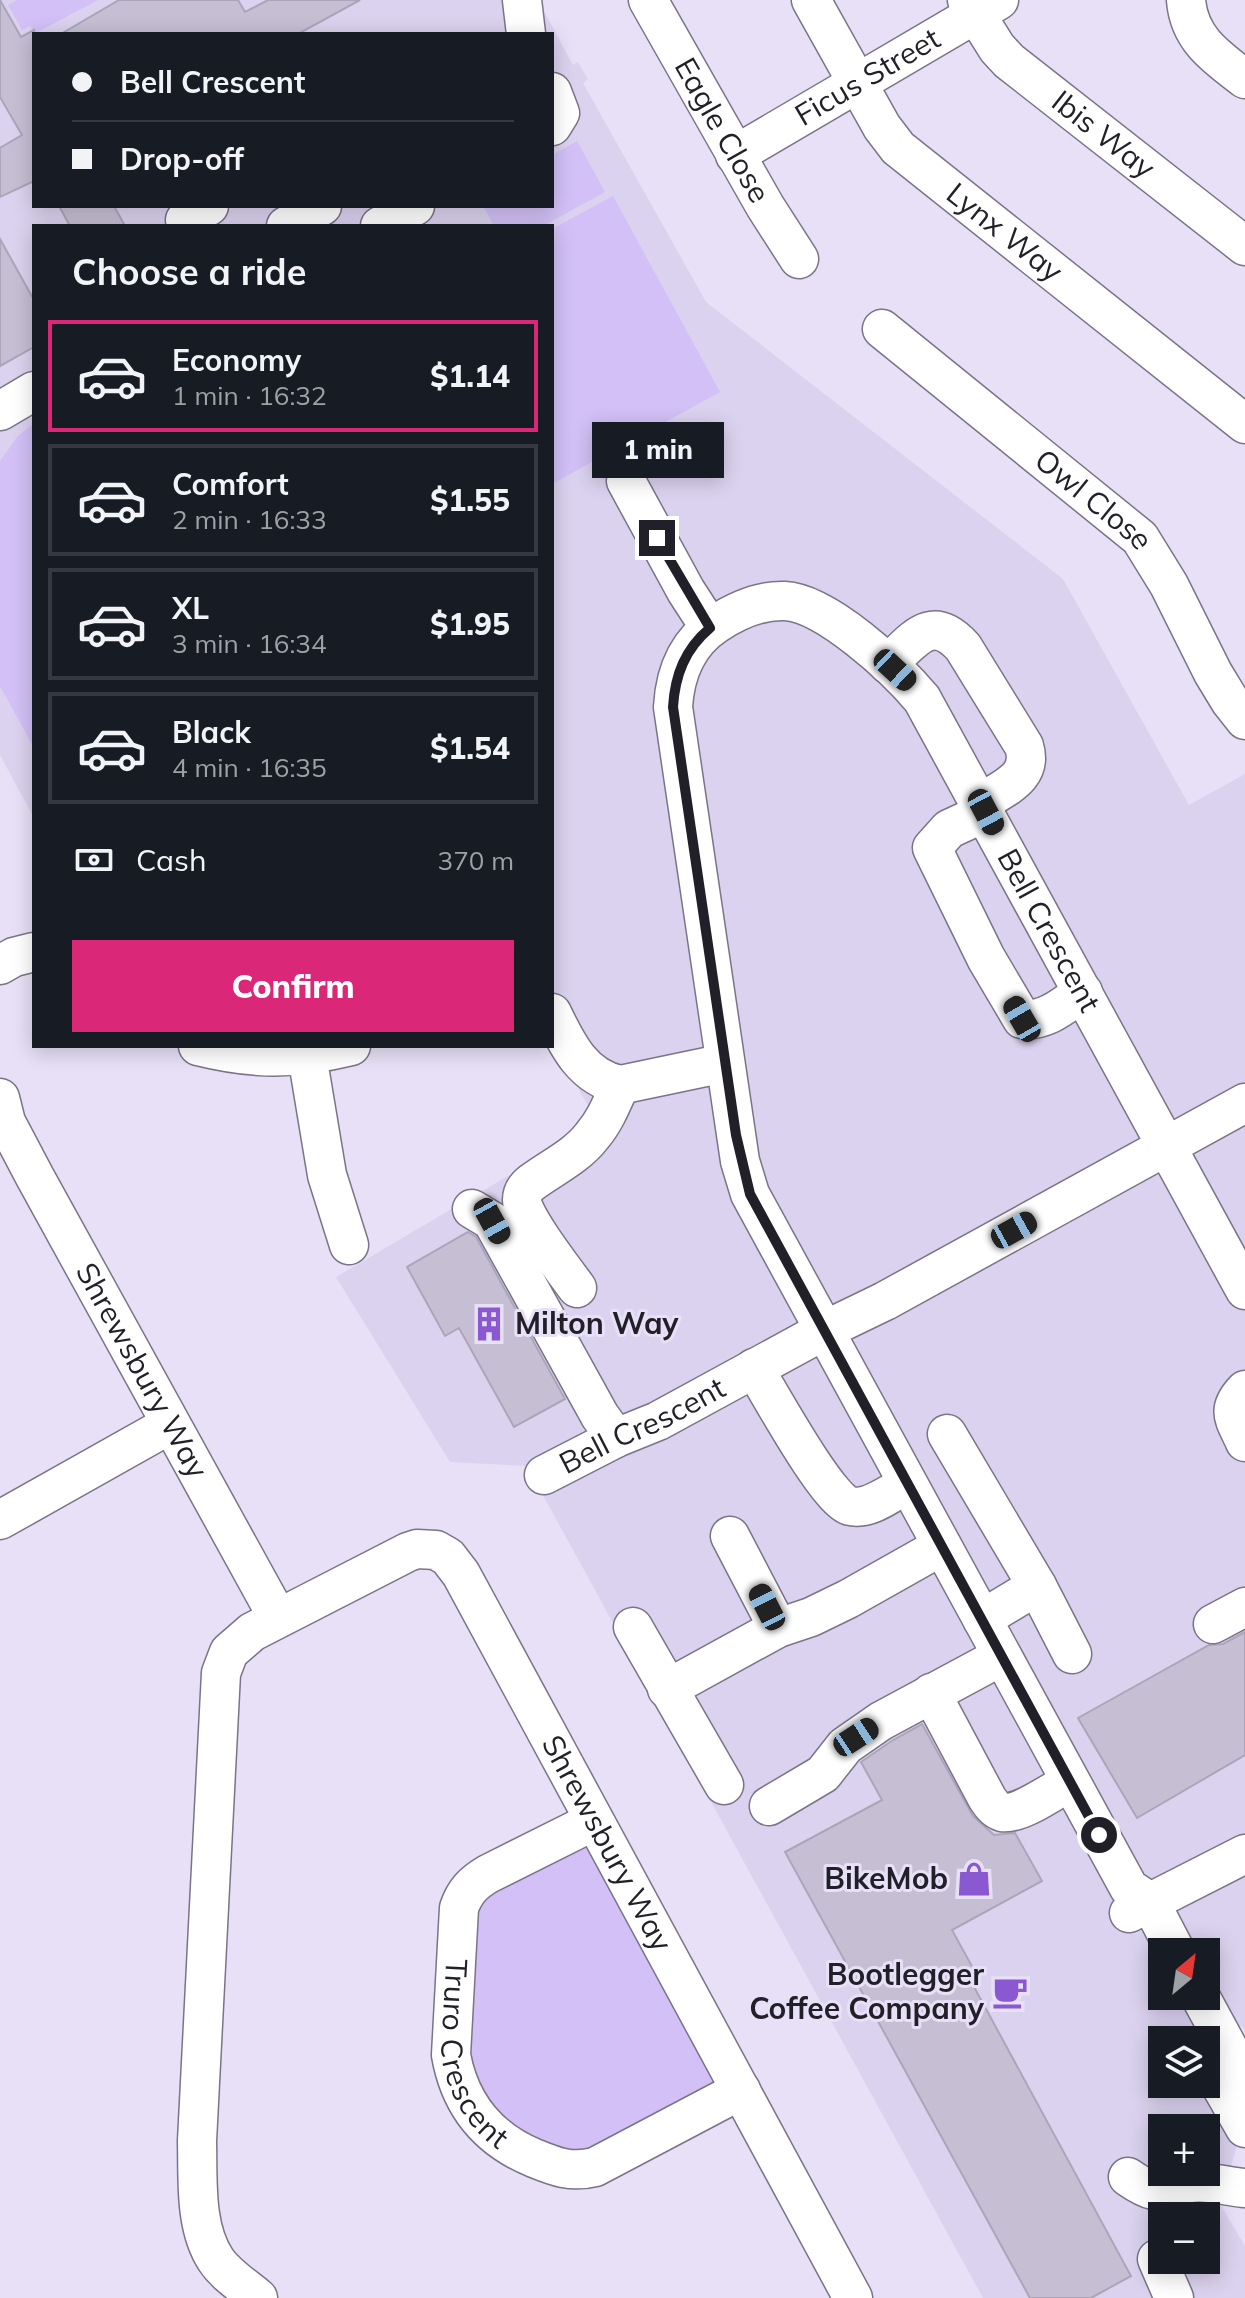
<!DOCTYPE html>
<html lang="en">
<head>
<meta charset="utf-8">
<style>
	body { margin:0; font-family:Mulish,sans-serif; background:#242831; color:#f1f3f6; height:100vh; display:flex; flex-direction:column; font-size:30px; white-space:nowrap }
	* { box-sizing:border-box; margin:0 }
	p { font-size:26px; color:#9ea1a6 }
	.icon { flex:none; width:44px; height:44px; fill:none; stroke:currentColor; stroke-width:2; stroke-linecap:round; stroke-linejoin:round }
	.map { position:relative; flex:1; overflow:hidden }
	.panel { position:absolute; left:32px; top:224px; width:522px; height:824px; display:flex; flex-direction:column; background:#171b24; border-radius:0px; box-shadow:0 4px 20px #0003 }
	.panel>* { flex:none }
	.banner { position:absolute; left:32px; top:32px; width:522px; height:176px; border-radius:0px; box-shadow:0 4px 20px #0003; display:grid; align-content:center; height:176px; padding:0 40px; background:#171b24 }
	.needle { width:52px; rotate:29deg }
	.controls { position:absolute; left:1148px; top:1938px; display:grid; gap:16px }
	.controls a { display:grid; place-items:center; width:72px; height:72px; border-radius:0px; background:#171b24; box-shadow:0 4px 20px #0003; font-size:40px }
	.end { position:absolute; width:36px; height:36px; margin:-18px; border:10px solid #211f27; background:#fff; box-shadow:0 0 0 4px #fff }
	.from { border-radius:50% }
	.bubble { position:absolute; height:56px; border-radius:0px; background:#171b24; box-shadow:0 4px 20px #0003; font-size:26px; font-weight:800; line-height:56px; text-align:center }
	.car { position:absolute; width:24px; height:48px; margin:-24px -12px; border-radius:10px; box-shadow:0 0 6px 2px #0007; background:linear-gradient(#222 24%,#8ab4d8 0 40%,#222 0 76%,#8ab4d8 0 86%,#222 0) }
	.banner b { display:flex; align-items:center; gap:28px; height:76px; font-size:30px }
	.banner b+b { border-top:2px solid #363941 }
	.banner i { width:20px; height:20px; background:#f1f3f6 }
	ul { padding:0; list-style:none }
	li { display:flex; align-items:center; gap:24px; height:112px; margin:0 16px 12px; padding:0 24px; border:4px solid #363941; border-radius:0px }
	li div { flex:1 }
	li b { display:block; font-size:30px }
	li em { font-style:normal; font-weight:800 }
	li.current { border-color:#db2777 }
	li>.icon { width:72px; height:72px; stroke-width:1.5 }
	h2 { padding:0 40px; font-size:36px; line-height:96px }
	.pay { display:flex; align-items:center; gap:20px; height:88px; padding:0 40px; font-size:30px }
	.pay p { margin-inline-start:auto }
	.primary-button { display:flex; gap:16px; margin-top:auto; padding:16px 40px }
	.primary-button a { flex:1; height:92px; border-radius:0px; background:#db2777; color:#fff; font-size:32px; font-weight:800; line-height:92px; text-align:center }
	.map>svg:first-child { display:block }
	.built { fill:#dbd2ef; fill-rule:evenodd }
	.green { fill:#d2c0f6 }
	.building { fill:#c6bfd4; stroke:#aca5ba; stroke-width:2 }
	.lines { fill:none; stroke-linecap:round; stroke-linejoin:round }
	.minor-casing { stroke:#7a7488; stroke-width:41 }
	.minor { stroke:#fff; stroke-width:38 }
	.route { stroke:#211f27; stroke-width:10 }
	.labels { text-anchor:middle; stroke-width:6; stroke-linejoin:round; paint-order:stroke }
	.street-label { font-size:30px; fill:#211f27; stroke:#e7e0f6 }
	.poi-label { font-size:30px; font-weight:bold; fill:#211f27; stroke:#e7e0f6; text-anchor:end }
</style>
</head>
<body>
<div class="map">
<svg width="1245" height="2298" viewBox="0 0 1245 2298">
	<rect width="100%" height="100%" fill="#e7e0f6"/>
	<path class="built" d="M0 0H538L573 65 578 62 588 79 583 83 706 302 1063 579 1189 805 1245 774V2031L1242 2026 1206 2045V2040H1162V2084H1200L1237 2145 1220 2204 1245 2246V2298H983L527 1466 450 1462 336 1277 598 1123 552 1043V226H34V818L0 755ZM34 34H552V206H34ZM1162 1952H1206V1996H1162ZM1162 2128H1206V2172H1162ZM1162 2216H1206V2260H1162Z"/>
	<path class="green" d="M17 0H98L34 34 30 26 22 30 8 5Z
		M577 141 605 192 543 226H494L483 206H552V155Z
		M613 196 720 392 552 484V229Z
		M34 423V748L0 686V461L18 436Z
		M594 1821 741 2090 581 2170 464 2093 463 1898Z"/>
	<path class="building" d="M0 0 21 37 34 30V181L0 197V148L22 135 0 97Z
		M119 0H238L245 12 268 0H360L298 34H61Z
		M59 206H114L125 226H70Z
		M0 239 34 300V347L0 366Z
		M468 1232 476 1237 565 1399 514 1427 459 1328 445 1336 407 1267Z
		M1245 1632V1755L1137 1818 1078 1718 1209 1645 1223 1644Z
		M922 1724 973 1816 994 1835 1015 1833 1042 1881 952 1930 974 1970 967 1974 1131 2276 1091 2298H1030L785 1852 882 1800 861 1762 893 1740Z"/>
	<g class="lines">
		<g class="minor-casing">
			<g id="minor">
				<path d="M522 0 526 34"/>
				<path id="s1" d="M648 0 765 206 799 259"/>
				<path id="s2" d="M811 0 882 127 898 148 1245 424"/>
				<path id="s3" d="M967 0 997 48 1009 61 1245 246"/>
				<path d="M1186 0C1189 39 1216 57 1245 79"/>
				<path d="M552 92 560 113 552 126"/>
				<path id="s4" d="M735 155 999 0"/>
				<path d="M185 220 209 206"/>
				<path d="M286 226 322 206"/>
				<path d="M380 226 415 206"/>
				<path id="s5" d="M882 329 1140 538 1169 585 1213 673 1230 701 1245 720"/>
				<path d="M0 411 34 391"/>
				<path d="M626 481 686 591 710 628"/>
				<path d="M888 664C914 640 931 612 963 647L1024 746C1034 778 1004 787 981 803"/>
				<path d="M986 812 949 829 932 848 986 958 1022 1019C1046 1022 1064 1005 1083 992"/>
				<path d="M0 965 14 957 34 952"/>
				<path d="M552 1013C567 1044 582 1077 620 1085L725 1063"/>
				<path d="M198 1046C255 1060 294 1060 351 1046"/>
				<path d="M307 1055 327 1175 349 1245"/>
				<path id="s6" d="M0 1098 6 1122 35 1177 278 1618"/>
				<path d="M472 1209 492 1221 600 1416 616 1438"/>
				<path d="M577 1288C566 1273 521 1215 522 1200 522 1193 526 1187 531 1183 551 1168 577 1156 592 1136 605 1121 612 1103 620 1085"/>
				<path d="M754 1368C769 1392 828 1501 850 1506 869 1511 892 1492 907 1484"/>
				<path d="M1245 1390C1225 1411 1235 1419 1245 1442"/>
				<path d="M947 1434 1037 1586 1072 1654"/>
				<path id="s7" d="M544 1475 616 1438 658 1421 825 1330 885 1301 1245 1103"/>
				<path d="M0 1520 169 1425"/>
				<path d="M730 1536 778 1628"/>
				<path d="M982 1619 1037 1586"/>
				<path d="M1213 1624 1245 1607"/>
				<path d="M633 1627 724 1785"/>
				<path d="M667 1689 778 1628 811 1617 848 1599 942 1546"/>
				<path d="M931 1693 987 1798C991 1804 995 1810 1002 1812 1018 1816 1055 1790 1069 1782"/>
				<path d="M769 1806 823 1774 845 1746 881 1721 1002 1656"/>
				<path id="s8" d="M594 1821 488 1874C473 1883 465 1891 459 1908L451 2055C460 2105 488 2139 534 2158 556 2167 571 2173 595 2167L741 2090"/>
				<path d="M1129 1913 1245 1854"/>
				<path id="s9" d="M1176 1952 1150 1902 1129 1888 750 1194 740 1161 673 707C675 673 687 643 716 624 736 611 761 600 785 601 826 603 896 668 922 699L1245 1290"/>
				<path d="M1200 1996 1245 2079"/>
				<path d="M1206 2060 1245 2128"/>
				<path d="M1128 2177C1161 2200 1158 2187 1192 2183 1209 2181 1226 2186 1243 2188"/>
				<path d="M1157 2259 1174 2298"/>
				<path id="s10" d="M258 2298C244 2286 226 2275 216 2260 194 2227 198 2179 197 2141L221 1673 229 1652 252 1632 408 1552 417 1549 436 1550 448 1557 461 1574 853 2298"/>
			</g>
		</g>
		<use href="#minor" class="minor"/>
	</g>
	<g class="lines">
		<path class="route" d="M657 538 710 628C685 649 675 675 673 707L736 1135 750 1194 1099 1835"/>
	</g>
	<defs>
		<g id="building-bare" transform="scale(2.76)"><path d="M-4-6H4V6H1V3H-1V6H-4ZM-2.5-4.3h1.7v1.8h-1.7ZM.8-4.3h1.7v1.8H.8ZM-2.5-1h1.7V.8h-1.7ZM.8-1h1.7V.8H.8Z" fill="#8a58d0" stroke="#e7e0f6" stroke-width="2.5" paint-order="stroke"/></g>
		<g id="shop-bare" transform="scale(2.76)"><path d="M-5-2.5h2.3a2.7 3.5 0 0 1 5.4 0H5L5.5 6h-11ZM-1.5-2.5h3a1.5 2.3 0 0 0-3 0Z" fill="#8a58d0" stroke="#e7e0f6" stroke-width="2.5" paint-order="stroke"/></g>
		<g id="cafe-bare" transform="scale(2.76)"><path d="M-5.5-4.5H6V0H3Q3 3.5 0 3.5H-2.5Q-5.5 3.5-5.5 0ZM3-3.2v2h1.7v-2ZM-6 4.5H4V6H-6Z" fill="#8a58d0" stroke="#e7e0f6" stroke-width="2.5" paint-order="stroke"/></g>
	</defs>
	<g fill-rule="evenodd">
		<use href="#building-bare" x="489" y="1324"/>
		<use href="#shop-bare" x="974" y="1879"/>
		<use href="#cafe-bare" x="1010" y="1992"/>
	</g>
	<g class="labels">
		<g class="street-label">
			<text dy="10" stroke="none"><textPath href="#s4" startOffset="154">Ficus Street</textPath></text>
			<text dy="10" stroke="none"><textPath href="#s1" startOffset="150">Eagle Close</textPath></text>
			<text dy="10" stroke="none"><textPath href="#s3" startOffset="194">Ibis Way</textPath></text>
			<text dy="10" stroke="none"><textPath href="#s2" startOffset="308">Lynx Way</textPath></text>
			<text dy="10" stroke="none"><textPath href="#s5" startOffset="272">Owl Close</textPath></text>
			<text dy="10" stroke="none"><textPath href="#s9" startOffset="1972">Bell Crescent</textPath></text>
			<text dy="10" stroke="none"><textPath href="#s6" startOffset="308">Shrewsbury Way</textPath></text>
			<text dy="10" stroke="none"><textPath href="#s7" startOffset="110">Bell Crescent</textPath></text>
			<text dy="10" stroke="none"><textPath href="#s10" startOffset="1246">Shrewsbury Way</textPath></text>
			<text dy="10" stroke="none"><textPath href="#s8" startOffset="316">Truro Crescent</textPath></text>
		</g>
		<g class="poi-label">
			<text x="515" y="1334" text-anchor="start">Milton Way</text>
			<text x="948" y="1889">BikeMob</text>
			<text x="984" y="1985">Bootlegger<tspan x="984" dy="34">Coffee Company</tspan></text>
		</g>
	</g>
</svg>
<div class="controls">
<a><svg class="needle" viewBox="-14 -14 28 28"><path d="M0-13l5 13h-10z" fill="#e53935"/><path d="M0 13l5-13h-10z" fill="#9ea1a6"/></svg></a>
<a><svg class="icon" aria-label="layers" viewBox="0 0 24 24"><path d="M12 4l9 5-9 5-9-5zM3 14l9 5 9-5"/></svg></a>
<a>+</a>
<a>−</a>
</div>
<i class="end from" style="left:1099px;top:1835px"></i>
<i class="end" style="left:657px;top:538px"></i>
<div class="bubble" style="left:592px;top:422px;width:132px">1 min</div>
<i class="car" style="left:895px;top:670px;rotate:133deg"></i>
<i class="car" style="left:986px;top:812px;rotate:152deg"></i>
<i class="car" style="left:1022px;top:1019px;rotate:330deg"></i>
<i class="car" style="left:492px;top:1221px;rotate:151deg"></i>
<i class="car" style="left:1014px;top:1230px;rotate:61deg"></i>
<i class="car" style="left:767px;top:1607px;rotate:333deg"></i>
<i class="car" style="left:856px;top:1737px;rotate:57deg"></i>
<div class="banner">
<b><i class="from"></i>Bell Crescent</b>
<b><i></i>Drop-off</b>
</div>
<section class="panel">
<h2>Choose a ride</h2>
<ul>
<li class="current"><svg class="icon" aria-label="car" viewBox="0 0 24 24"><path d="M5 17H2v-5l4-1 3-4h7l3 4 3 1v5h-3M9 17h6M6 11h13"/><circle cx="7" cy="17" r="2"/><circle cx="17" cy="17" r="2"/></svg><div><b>Economy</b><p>1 min · 16:32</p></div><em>$1.14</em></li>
<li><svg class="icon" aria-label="car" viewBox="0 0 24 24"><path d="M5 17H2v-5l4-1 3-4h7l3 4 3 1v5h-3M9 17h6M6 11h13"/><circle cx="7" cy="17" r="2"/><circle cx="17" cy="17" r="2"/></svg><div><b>Comfort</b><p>2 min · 16:33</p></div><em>$1.55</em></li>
<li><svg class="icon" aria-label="car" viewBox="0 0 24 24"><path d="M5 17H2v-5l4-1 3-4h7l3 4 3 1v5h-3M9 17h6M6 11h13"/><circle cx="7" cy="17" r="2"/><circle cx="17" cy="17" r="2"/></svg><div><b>XL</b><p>3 min · 16:34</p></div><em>$1.95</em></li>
<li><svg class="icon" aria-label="car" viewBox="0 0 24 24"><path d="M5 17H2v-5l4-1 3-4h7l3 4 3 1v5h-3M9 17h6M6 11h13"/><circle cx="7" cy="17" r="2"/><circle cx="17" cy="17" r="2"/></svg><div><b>Black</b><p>4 min · 16:35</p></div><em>$1.54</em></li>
</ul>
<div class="pay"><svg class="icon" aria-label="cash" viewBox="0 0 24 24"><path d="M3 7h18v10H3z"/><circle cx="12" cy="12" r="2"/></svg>Cash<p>370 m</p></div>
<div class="primary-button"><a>Confirm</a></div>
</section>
</div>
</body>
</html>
